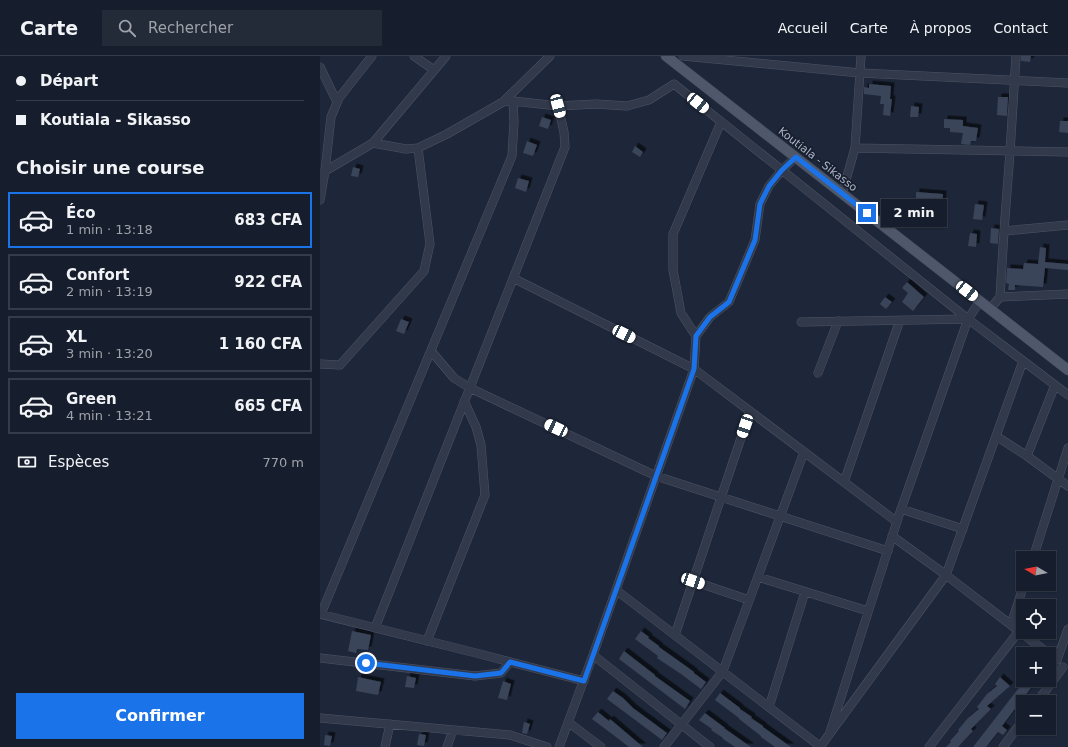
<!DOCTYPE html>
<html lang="fr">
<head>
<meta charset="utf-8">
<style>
	body { margin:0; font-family:"DejaVu Sans",sans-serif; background:#232a38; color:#f1f3f6; height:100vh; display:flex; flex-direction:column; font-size:15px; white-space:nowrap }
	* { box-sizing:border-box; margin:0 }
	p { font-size:13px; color:#9ea2a9 }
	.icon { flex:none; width:22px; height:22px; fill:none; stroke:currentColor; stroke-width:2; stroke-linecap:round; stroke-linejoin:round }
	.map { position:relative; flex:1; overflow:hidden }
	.panel { display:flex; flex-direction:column; background:#161d2c; width:320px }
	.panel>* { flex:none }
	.top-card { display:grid; align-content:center; height:88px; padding:0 16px; background:#161d2c }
	.needle { width:26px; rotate:279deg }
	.fabs { position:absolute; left:696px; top:495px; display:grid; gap:8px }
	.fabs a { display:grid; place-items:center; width:40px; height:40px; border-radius:0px; background:#161d2c; box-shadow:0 1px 3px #0004,0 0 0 1px #353b48; font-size:20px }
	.end { position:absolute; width:18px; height:18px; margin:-9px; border:5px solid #1a73e8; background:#fff; box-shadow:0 0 0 2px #fff }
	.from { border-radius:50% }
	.bubble { position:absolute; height:28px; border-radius:0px; background:#161d2c; box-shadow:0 1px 3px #0004,0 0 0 1px #353b48; font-size:13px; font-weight:800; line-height:28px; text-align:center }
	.car { position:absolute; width:12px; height:24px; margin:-12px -6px; border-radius:5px; box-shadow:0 0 3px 1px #0007; background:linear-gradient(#fff 24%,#345 0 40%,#fff 0 76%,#345 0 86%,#fff 0) }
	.top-card b { display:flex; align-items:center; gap:14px; height:38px; font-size:15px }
	.top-card b+b { border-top:1px solid #353b48 }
	.top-card i { width:10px; height:10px; background:#f1f3f6 }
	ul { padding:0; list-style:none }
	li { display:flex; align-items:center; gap:12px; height:56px; margin:0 8px 6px; padding:0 8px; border:2px solid #353b48; border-radius:0px }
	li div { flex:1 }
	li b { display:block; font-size:15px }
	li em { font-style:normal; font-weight:800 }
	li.current { border-color:#1a73e8 }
	li>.icon { width:36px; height:36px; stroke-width:1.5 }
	h2 { padding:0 16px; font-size:18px; line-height:48px }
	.pay { display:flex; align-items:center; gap:10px; height:44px; padding:0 16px; font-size:15px }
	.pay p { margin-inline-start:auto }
	.cta { display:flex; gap:8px; margin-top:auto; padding:8px 16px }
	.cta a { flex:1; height:46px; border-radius:0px; background:#1a73e8; color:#fff; font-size:16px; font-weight:800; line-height:46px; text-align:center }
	header { display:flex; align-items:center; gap:24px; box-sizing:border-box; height:56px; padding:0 20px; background:#161d2c; border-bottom:1px solid #353b48 }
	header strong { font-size:19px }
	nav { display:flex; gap:22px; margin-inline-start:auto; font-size:14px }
	.search { width:280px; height:36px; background:#232a38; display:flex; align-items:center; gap:10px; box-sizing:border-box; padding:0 14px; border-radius:0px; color:#9ea2a9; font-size:15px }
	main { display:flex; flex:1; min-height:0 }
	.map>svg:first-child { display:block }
	.building { fill:#3a445a; filter:url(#shadow) }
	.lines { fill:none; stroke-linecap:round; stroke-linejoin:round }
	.minor-casing { stroke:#4c5465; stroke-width:9 }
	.major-casing { stroke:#3b4353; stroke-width:11 }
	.minor { stroke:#32394a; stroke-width:8 }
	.major { stroke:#4f586a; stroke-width:10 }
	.route { stroke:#1a73e8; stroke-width:5 }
	.labels { text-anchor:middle; stroke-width:3.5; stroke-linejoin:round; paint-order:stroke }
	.street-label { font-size:11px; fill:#acb4c7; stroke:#181f2e }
</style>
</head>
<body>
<header>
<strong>Carte</strong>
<div class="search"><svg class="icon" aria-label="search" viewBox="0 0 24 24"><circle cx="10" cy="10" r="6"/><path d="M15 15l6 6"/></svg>Rechercher</div>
<nav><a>Accueil</a><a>Carte</a><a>À propos</a><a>Contact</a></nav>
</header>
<main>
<section class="panel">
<div class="top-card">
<b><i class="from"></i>Départ</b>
<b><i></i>Koutiala - Sikasso</b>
</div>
<h2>Choisir une course</h2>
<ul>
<li class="current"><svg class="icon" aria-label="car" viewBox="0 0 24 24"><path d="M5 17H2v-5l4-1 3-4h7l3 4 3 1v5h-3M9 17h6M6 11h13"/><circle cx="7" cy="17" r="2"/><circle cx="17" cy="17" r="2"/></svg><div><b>Éco</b><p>1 min · 13:18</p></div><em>683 CFA</em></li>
<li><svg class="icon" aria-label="car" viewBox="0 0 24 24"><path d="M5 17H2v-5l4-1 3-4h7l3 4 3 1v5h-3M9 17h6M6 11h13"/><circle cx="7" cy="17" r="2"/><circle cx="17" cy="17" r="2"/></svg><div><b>Confort</b><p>2 min · 13:19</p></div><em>922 CFA</em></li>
<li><svg class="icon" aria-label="car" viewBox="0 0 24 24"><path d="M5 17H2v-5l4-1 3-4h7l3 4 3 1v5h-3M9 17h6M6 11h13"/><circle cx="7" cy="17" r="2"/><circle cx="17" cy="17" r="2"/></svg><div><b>XL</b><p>3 min · 13:20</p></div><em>1 160 CFA</em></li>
<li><svg class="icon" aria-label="car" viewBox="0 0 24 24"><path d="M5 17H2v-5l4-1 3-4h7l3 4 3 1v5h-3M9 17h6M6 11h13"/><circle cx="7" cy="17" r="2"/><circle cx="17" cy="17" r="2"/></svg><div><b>Green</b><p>4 min · 13:21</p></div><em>665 CFA</em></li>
</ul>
<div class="pay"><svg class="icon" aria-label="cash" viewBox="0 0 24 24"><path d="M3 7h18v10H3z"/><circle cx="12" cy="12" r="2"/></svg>Espèces<p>770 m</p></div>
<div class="cta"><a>Confirmer</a></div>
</section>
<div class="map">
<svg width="748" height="691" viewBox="0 0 748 691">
	<defs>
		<filter id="shadow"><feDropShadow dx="3.5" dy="-3.5" stdDeviation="0" flood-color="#0009"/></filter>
	</defs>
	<rect width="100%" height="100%" fill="#1e273a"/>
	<path class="building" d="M701 0H711L710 6 701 5Z
		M549 28 571 30 570 43H572L570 60 563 59 564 48H560L561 40 544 38V31L549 32Z
		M678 41H688L687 60 677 59Z
		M591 50 599 51 598 61H590Z
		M222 61 231 64 228 73 219 70Z
		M624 63 643 64V70L658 72 656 85H651L650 89 641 88 643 77 630 76V72H624Z
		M740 65H748V77L739 76Z
		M207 85 217 89 213 100 203 97Z
		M315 90 323 96 320 101 312 96Z
		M33 111 40 113 38 121 31 120Z
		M198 122 209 125 206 136 195 132Z
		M596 136 623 138 622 152 610 151 611 144 596 142Z
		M655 148 664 149 662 164 653 163Z
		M618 153 624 154 623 164H617Z
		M671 172 679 173 678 188 670 187Z
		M650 177 657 178 656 191 648 190Z
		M720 191 726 192 725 206 748 208V214L725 212 723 231 695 229V234H688L689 228 686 227 687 212 703 213 704 207 718 208Z
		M587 226 604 241 593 255 582 246 588 237 582 232Z
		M565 241 572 246 566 253 560 248Z
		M81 263 89 266 84 278 76 275Z
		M32 575 51 579 48 594 37 593 36 597 28 595Z
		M321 575 329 581 328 582 339 590V591L363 608 374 616V617L386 626 381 633 361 618 337 602 338 600 315 583Z
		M304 595 335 619V620L370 645 365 653 299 603Z
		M87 620 96 622 94 632 85 631Z
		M38 621 61 626 58 639 36 635Z
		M680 621 690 630 667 650 671 653 651 673 653 675 638 691H626L631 686 630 685 639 675 638 674 648 662 659 653 657 651 667 638 677 630 675 628Z
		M705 624H717L682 670 687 674 683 679 678 676 666 691H653Z
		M183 625 191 628 187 644 178 642Z
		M293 635 303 642 313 652 347 677 342 684 287 643Z
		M400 637 420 652V653L432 661 431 662 443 670V671L471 691H455L441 681V680L419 663V662L395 644Z
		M278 656 289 665 290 663 323 691H309L292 678 272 663Z
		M385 657 405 672H404L431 691H415L403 683V682L391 674 392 673 379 664Z
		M204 666 210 668 207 678 202 677Z
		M99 678 106 679 104 690 97 689Z
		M5 679 12 680 10 690 4 689Z"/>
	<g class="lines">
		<g class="minor-casing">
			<path id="minor" d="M94 0 114 14
				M363 0 540 17 748 27
				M0 11 17 46
				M183 46 193 45 238 50 276 48 307 50 329 44 354 28 648 263 748 339
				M53 87 86 93 98 92 127 78 183 46 230 0
				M535 92 748 96
				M0 118 53 87 126 0
				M522 138 535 92 541 0
				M0 144 5 115 11 61 19 42 52 0
				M684 175 748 169
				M193 222 374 313 577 466
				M680 241 684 175 690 96 696 0
				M670 253 680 241 748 238
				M481 266 648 263
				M376 280 361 257 353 214V178L401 66
				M111 295 134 322 150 332 336 420 568 495
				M0 308 20 309 104 215 110 188 98 92
				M498 317 518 265
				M676 380 707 400 748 430
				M707 400 735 329
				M524 426 580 264
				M581 453 643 473
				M572 480 626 519 729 598
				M713 502 748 392
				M438 521 548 555
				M373 525 429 544
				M296 534 501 691
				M0 558 156 597 264 625
				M1 558 192 100 194 66 193 45
				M691 569 704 528
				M55 572 245 91 244 76 238 50
				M355 579 430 355
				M107 585 165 439 161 389 156 371 144 345
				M273 599 390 691
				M0 602 155 620 181 617 190 606
				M737 604 748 573
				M717 646 743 611
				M449 651 485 536
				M0 662 190 679 227 691
				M248 666 281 691
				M509 679 579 459 648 263 660 245
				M65 691 70 668
				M127 691 133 674
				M239 691 273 599 374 313 376 280 390 261 409 246 435 184 440 148 449 130 462 114 476 101
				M344 691 403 615 484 396
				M500 691 626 519 703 305
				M609 691 699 575
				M683 691 703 664"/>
		</g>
		<g class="major-casing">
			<path id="major" d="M346 0 748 314"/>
		</g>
		<use href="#minor" class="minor"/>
		<use href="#major" class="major"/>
	</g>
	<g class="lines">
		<path class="route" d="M46 607 155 620 181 617 190 606 264 625 374 313 376 280 390 261 409 246 435 184 440 148 449 130 462 114 476 101 547 157"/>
	</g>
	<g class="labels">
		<g class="street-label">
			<text transform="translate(498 103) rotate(38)" y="4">Koutiala - Sikasso</text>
		</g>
	</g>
</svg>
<div class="fabs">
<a><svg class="needle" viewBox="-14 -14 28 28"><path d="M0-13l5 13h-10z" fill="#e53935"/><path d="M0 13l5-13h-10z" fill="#9ea2a9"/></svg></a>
<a><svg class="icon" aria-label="locate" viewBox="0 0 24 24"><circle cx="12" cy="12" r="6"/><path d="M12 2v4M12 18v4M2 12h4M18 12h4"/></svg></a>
<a>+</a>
<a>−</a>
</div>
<i class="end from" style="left:46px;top:607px"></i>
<i class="end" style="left:547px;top:157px"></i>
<div class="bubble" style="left:561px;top:143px;width:66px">2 min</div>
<i class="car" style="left:378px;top:47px;rotate:129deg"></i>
<i class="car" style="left:238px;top:50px;rotate:165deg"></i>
<i class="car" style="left:647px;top:235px;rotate:128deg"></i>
<i class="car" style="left:304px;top:278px;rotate:117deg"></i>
<i class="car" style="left:425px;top:370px;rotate:199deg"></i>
<i class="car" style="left:236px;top:372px;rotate:295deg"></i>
<i class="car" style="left:373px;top:525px;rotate:109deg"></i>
</div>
</main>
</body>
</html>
